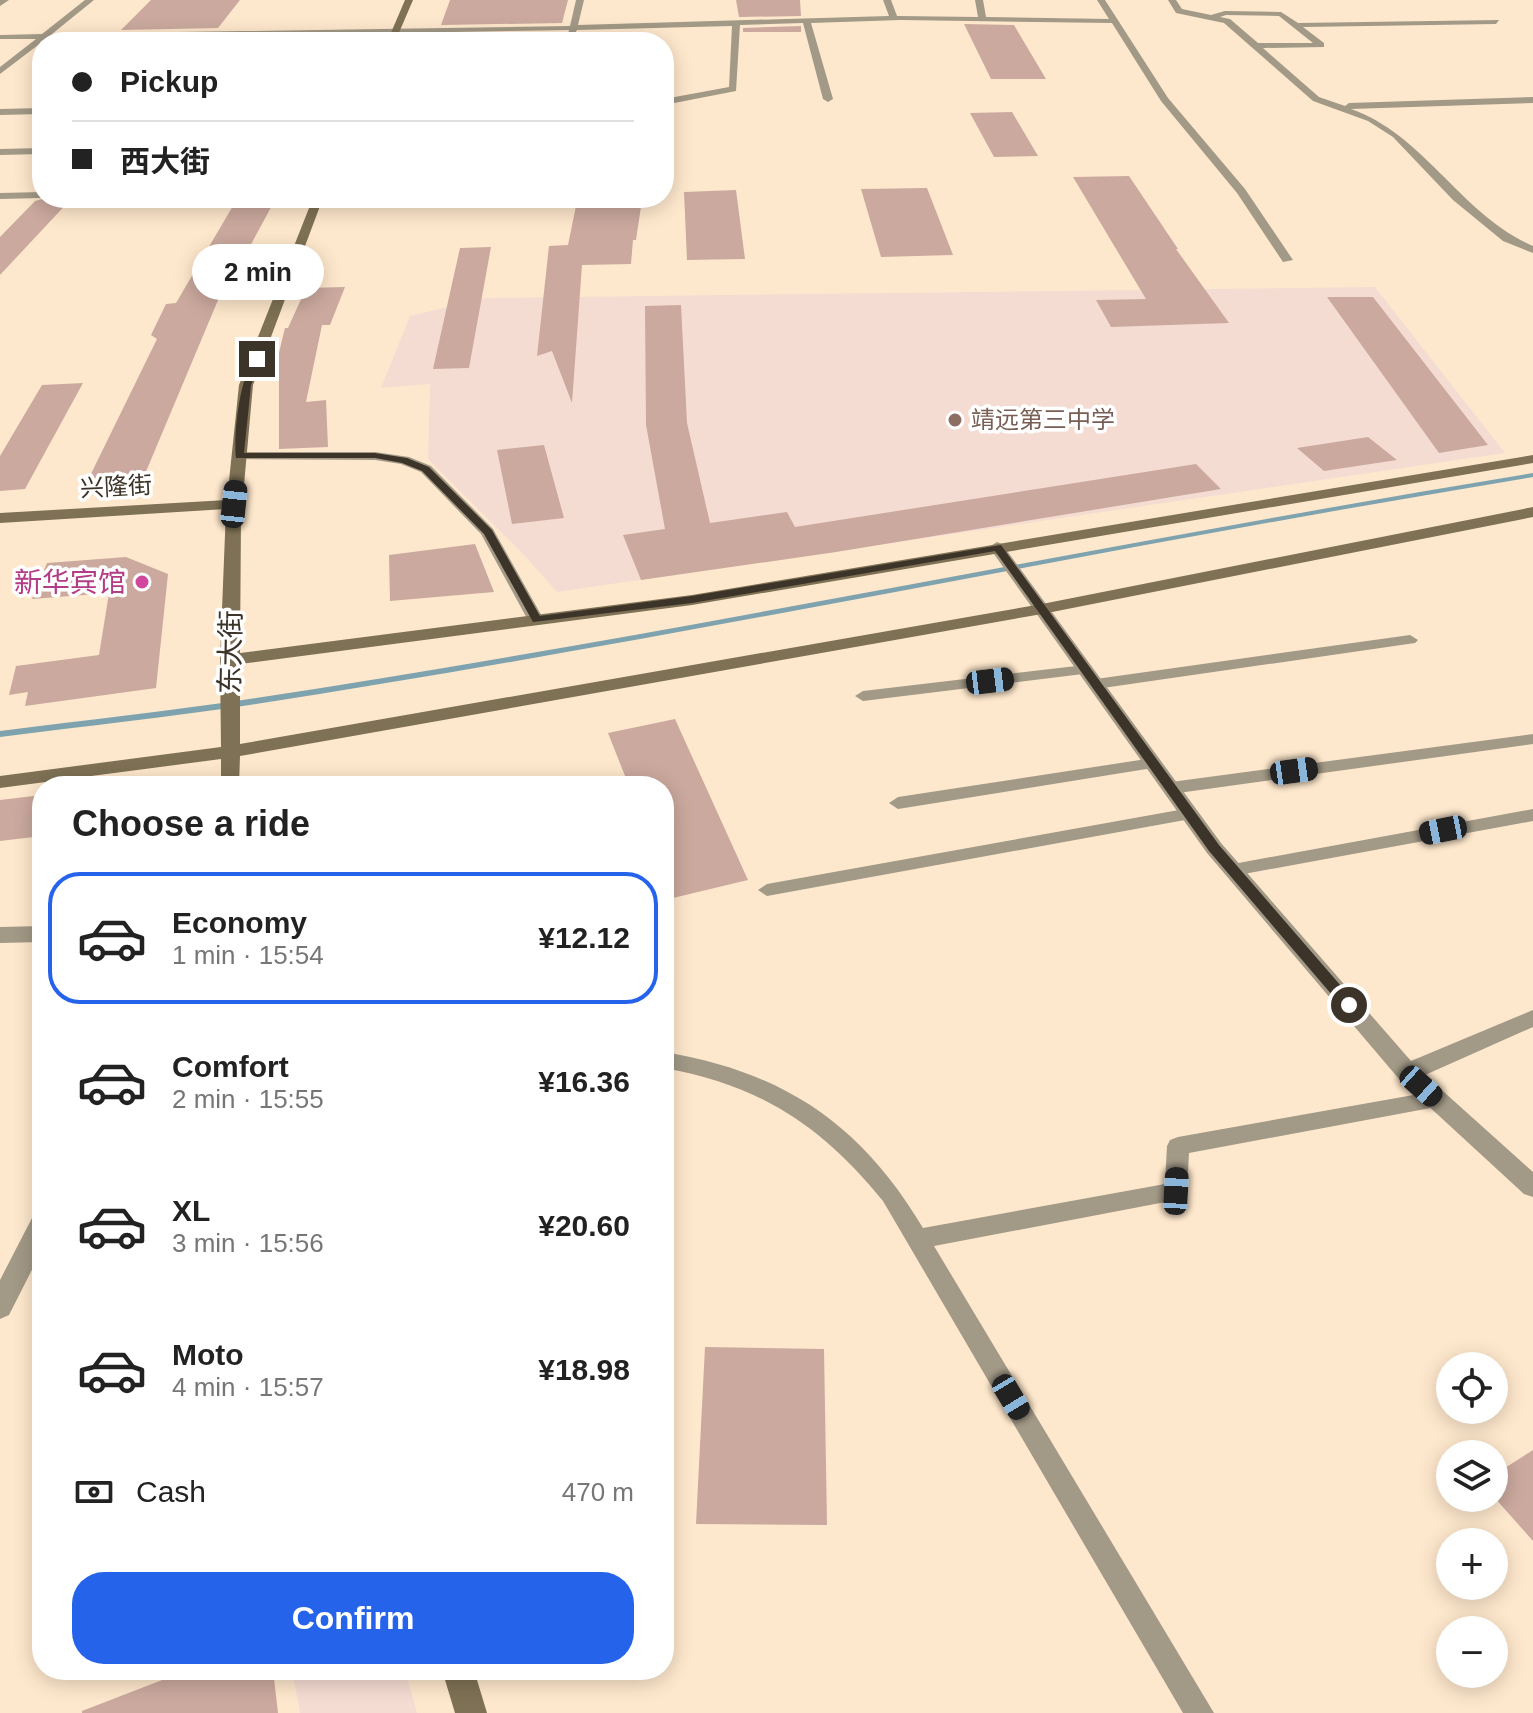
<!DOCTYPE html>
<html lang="en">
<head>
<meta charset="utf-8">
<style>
	body { margin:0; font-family:Helvetica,"Noto Sans SC",sans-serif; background:#f2f2f2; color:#222; height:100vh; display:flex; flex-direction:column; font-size:30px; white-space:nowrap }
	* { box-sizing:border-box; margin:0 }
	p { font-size:26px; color:#767676 }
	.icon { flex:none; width:44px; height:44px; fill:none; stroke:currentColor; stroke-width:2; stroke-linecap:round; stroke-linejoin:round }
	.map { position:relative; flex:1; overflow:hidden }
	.details { position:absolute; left:32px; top:776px; width:642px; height:904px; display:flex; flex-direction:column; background:#fff; border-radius:32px; box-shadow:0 4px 20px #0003 }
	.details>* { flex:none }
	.top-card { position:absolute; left:32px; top:32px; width:642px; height:176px; border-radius:32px; box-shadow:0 4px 20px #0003; display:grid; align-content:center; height:176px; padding:0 40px; background:#fff }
	.fabs { position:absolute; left:1436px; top:1352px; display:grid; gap:16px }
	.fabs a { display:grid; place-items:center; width:72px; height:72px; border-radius:50%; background:#fff; box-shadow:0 4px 20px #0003; font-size:40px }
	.end { position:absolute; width:36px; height:36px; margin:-18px; border:10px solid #3c3429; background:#fff; box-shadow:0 0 0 4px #fff }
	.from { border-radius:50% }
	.bubble { position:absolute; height:56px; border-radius:28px; background:#fff; box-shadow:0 4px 20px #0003; font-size:26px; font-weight:700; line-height:56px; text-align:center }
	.car { position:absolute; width:24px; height:48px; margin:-24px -12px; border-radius:10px; box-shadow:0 0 6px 2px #0007; background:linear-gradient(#222 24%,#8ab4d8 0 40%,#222 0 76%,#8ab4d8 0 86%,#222 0) }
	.top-card b { display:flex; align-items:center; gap:28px; height:76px; font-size:30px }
	.top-card b+b { border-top:2px solid #e0e0e0 }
	.top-card i { width:20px; height:20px; background:#222 }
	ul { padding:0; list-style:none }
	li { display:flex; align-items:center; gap:24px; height:132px; margin:0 16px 12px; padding:0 24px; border:4px solid transparent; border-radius:32px }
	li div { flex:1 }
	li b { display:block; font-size:30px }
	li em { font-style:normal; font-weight:700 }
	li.active { border-color:#2563eb }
	li>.icon { width:72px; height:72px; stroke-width:1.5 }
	h2 { padding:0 40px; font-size:36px; line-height:96px }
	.pay { display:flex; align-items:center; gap:20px; height:88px; padding:0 40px; font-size:30px }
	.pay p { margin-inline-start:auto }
	.primary-button { display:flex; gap:16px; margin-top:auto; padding:16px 40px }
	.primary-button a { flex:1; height:92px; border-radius:32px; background:#2563eb; color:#fff; font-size:32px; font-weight:700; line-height:92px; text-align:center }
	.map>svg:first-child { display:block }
	.education { fill:#f5dcd3 }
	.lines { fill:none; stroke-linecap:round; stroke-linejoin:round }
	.stream { fill:#7ea3ae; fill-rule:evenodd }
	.building { fill:#cba99e }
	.lane { fill:#a29986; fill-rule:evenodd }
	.street { fill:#a29986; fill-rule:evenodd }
	.secondary { fill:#7e7155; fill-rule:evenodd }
	.route { fill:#3c3429 }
	.education-dot { fill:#8d6e63; stroke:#fff; stroke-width:3 }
	.hotel-dot { fill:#d1479c; stroke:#fff; stroke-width:3 }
	.labels { text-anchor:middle; stroke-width:7; stroke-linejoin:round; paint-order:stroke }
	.far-education-label { font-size:24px; fill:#785e54; stroke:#fff; text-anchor:start }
	.far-street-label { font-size:24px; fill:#3c3429; stroke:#fff }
	.hotel-label { font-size:28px; fill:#b23c85; stroke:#fff; text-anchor:end }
	.street-label { font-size:28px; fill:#3c3429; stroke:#fff }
</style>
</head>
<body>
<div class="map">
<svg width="1533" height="1713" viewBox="0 0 1533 1713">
	<rect width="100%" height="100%" fill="#fee8cd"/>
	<path class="education" d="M1375 287 1505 453 557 592 526 557 428 459 430 384 381 388 410 316 485 298Z
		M292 1670H405L417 1713H300Z"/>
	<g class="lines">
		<path class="stream" d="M1533 473V477C1106 547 683 638 256 704 171 717 85 726 0 737V731C85 720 171 711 256 698 683 633 1106 543 1533 473Z"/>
	</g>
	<path class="building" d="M151 0H240L218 28 121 30Z
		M450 0H568L562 23 441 25Z
		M736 0H800L801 16 739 17Z
		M964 24 1014 25 1046 79H991Z
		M801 26V32H743V28Z
		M559 33 557 42H519L521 34Z
		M1012 112 1038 156 994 157 970 113Z
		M1129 176 1178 249H1176L1229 323 1111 327 1096 300 1146 299 1073 177Z
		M927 188 953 255 881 257 861 189Z
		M736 190 745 259 687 260 684 192Z
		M45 198H72L0 275V237L35 201Z
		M276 198 235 274H229L142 481 86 484 157 339 151 335 166 304 176 303 237 199Z
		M642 200 636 240H633L631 264 582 265 572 403 552 351 537 356 549 246 568 245 577 201Z
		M491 247 469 368 433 369 460 248Z
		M345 287 330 325H322L306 402 326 400 328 447 279 449V369H275L285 328H288L306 288Z
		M1327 297H1373L1488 445 1439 453Z
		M681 305 687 423 710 523 787 512 795 527 1196 464 1221 489 836 552 641 580 623 535 665 529 646 425 645 306Z
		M83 383 25 489 0 491V456L42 385Z
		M1368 437 1397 460 1324 471 1297 448Z
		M544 445 564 518 512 524 497 450Z
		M475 544 494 592 390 601 389 555Z
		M126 557 168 574 156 688 25 706 28 692 9 695 16 666 99 655 109 593 32 599 47 563Z
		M675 719 748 880 673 898 664 875V786H629L608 733Z
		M42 795V836L0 841V800Z
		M705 1347 824 1349 827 1525 696 1524Z
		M1533 1450V1541L1494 1497V1475Z
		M188 1670H273L278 1713H82V1711Z"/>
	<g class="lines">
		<path class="lane" d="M1410 635 1418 640 1415 643 1096 689 1088 684 1096 679Z
			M1085 665 1091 667 1093 670 1091 673 863 701 855 696 863 691Z
			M1533 734V744L1171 794 1162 788 1171 782Z
			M1153 758 1161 763 1159 767 898 809 889 803 898 797Z
			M1190 808 1196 810 1199 814 1196 818 767 896 758 890 767 884Z
			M1533 809V821L1233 876 1224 870 1233 864Z
			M664 1052C784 1072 861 1124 923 1228L1165 1184 1167 1146 1170 1140 1178 1137 1436 1091 1443 1093 1447 1099 1443 1105 1436 1107 1189 1153 1187 1191 1184 1198 1176 1200 934 1246 1214 1713H1183L883 1201C822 1126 760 1085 664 1068Z"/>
		<path class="street" d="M0 0H9L0 6Z
			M85 0H94L52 34 570 26 576 0H584L578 25 889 16 883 0H891L897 16 978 17 975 0H983L986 17 1109 19 1097 0H1105L1168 98 1245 189 1293 260 1283 262 1237 193 1161 101 1112 23 901 20 811 23 833 99 828 102 823 99 803 23 740 25 736 91 664 105V99L729 87 732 26 577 30 571 40 567 38 569 30 46 39 0 74V67L36 39H0V35L42 34Z
			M1168 0H1176L1182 9 1211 15 1225 11 1281 12 1298 23 1499 20 1496 24 1303 27 1324 43V47L1263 48 1319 97 1345 106 1349 103 1533 97V103L1351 109C1425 135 1461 215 1533 246V253L1503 241 1453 200 1393 137 1368 121 1313 101 1224 23 1176 13ZM1226 15 1279 16 1313 43H1258L1230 19 1220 17Z
			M42 108V114L0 115V109Z
			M42 148V154L0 155V149Z
			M42 192V198L0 199V193Z
			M239 452H375L409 457 431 466 493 529 544 620 542 624H530L481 534 421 472 401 464 375 460 234 459 232 456Z
			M997 542 1002 544 1221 843 1411 1061 1533 1010V1027L1425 1075 1533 1172V1197L1524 1194 1399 1079 1207 853 989 547Z
			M42 926V942L0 943V927Z
			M42 1213V1250L9 1315 0 1319V1280L33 1216Z"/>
		<path class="secondary" d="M405 0H413L395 42H387Z
			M313 198H323L253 385 241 518 240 653 692 595 1533 455V463L692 605 240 664V744L1042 604 1533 507V517L1042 614 240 756 239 786H221V759L0 788V776L221 747 220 660 226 509 0 523V513L227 500 239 385Z
			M442 1670H474L487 1713H455Z"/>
	</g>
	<path class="route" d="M257 356 261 359 251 385 244 453H375L407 458 429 467 492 530 540 616 692 596 1001 545 1219 845 1354 1001V1009H1344L1209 851 995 551 692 603 533 622 484 534 422 471 402 463 375 458H236C233 436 240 370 257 356Z"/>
	<circle class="education-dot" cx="955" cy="420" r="8"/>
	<circle class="hotel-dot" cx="142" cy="582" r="8"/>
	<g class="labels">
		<g class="far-education-label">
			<text x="971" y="428">靖远第三中学</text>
		</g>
		<g class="far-street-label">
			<text transform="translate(116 487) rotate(-3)" y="8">兴隆街</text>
		</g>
		<g class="hotel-label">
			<text x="126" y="592">新华宾馆</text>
		</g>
		<g class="street-label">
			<text transform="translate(230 652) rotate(-89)" y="10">东大街</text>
		</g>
	</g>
</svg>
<div class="fabs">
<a><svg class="icon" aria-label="locate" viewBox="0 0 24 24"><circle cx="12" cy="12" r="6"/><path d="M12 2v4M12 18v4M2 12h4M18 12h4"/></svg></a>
<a><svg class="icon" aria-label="layers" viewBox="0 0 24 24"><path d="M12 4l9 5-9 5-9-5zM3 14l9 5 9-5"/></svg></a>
<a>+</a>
<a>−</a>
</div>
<i class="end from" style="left:1349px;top:1005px"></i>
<i class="end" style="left:257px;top:359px"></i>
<div class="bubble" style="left:192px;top:244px;width:132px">2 min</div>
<i class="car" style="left:234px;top:504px;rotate:6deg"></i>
<i class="car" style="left:990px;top:681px;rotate:83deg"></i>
<i class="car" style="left:1294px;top:771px;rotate:82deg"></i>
<i class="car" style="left:1443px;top:830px;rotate:259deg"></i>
<i class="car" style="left:1421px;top:1086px;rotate:132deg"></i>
<i class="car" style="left:1176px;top:1191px;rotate:3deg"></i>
<i class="car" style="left:1011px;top:1397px;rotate:149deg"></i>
<div class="top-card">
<b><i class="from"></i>Pickup</b>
<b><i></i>西大街</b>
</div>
<section class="details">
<h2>Choose a ride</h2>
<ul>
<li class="active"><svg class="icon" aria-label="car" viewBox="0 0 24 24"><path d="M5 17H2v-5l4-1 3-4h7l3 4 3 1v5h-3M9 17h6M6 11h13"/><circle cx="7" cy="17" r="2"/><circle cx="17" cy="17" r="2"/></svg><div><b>Economy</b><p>1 min · 15:54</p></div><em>¥12.12</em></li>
<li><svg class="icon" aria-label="car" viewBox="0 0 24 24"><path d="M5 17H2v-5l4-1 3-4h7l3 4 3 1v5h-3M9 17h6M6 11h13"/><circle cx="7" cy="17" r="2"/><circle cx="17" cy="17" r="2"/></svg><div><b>Comfort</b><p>2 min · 15:55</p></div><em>¥16.36</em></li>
<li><svg class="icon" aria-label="car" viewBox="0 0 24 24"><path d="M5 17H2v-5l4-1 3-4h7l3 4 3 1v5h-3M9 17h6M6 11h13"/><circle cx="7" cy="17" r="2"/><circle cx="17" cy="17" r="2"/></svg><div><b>XL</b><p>3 min · 15:56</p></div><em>¥20.60</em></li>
<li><svg class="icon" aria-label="car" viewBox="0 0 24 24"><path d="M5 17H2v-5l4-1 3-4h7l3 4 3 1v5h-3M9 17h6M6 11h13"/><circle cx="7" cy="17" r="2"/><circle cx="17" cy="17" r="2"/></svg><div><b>Moto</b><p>4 min · 15:57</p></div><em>¥18.98</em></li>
</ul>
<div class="pay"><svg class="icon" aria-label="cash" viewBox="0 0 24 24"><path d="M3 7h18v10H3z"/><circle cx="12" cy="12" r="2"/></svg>Cash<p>470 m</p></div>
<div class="primary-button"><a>Confirm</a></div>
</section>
</div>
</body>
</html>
